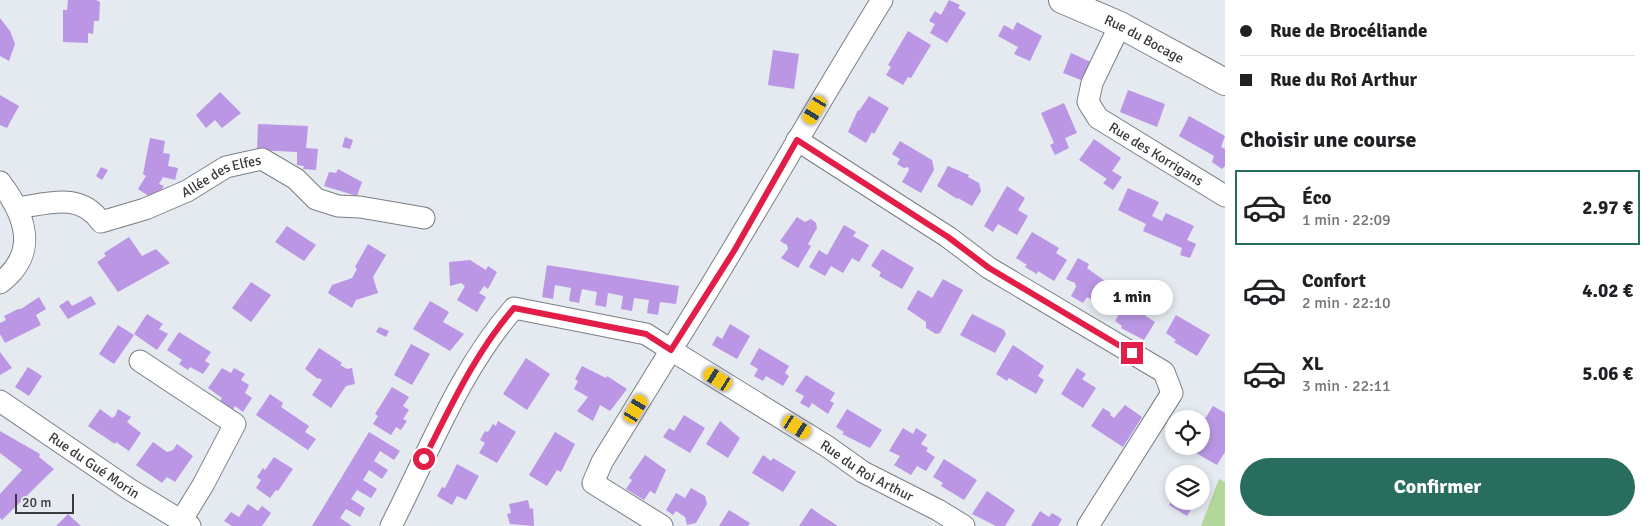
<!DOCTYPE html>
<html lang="fr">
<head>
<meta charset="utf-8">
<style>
	body { margin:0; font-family:Signika,sans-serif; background:#f2f2f2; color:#202124; height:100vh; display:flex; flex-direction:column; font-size:19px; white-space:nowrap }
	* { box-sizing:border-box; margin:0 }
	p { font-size:16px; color:#757577 }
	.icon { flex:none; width:28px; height:28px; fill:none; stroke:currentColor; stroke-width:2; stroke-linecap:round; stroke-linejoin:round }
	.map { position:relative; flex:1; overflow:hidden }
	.panel { display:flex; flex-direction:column; background:#fff; width:425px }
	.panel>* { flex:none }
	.top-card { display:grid; align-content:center; height:110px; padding:0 15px; background:#fff }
	.controls { position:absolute; left:1165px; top:410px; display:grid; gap:10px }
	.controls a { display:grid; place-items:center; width:45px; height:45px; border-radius:50%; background:#fff; box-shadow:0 2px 8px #0003; font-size:25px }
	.scale { position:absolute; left:15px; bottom:12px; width:59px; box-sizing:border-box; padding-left:5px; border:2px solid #37393b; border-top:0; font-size:14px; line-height:18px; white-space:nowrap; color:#37393b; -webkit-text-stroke:4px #e4eaef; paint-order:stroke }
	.end { position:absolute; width:22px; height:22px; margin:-11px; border:6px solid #e11d48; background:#fff; box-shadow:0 0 0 2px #fff }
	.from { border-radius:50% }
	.bubble { position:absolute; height:35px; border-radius:18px; background:#fff; box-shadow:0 2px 8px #0003; font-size:16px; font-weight:800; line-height:35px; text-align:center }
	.car { position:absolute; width:15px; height:30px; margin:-15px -8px; border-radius:6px; box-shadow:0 0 4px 1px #0007; background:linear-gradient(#f5c518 24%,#345 0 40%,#f5c518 0 76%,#345 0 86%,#f5c518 0) }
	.top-card b { display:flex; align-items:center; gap:18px; height:48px; font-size:19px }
	.top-card b+b { border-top:1px solid #e0e0e0 }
	.top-card i { width:12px; height:12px; background:#202124 }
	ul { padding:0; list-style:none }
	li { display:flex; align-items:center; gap:15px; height:75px; margin:0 10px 8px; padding:0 5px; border:2px solid transparent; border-radius:0px }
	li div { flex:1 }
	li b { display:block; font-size:19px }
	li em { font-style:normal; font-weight:800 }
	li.current { border-color:#296d5e }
	li>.icon { width:45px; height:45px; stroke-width:1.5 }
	h2 { padding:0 15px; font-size:22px; line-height:60px }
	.button { display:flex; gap:10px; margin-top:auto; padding:10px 15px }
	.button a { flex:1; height:58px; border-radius:30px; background:#296d5e; color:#fff; font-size:20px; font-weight:800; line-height:58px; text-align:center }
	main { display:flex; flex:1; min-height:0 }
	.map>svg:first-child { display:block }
	.green { fill:#b4d79b }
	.building { fill:#ba96e4 }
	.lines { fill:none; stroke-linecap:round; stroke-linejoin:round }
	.minor-casing { stroke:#797f84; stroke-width:23 }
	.tertiary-casing { stroke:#797f84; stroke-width:28 }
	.minor { stroke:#fff; stroke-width:21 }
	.tertiary { stroke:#fff; stroke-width:26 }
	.route { stroke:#e11d48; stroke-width:6 }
	.labels { text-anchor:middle; stroke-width:4; stroke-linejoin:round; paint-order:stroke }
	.street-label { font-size:14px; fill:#37393b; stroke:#e4eaef }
</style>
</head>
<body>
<main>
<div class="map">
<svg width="1225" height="526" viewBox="0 0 1225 526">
	<rect width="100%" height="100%" fill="#e4eaef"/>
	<path class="green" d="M1219 479 1225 482V526H1201Z"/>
	<path class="building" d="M68 0H96L100 2 99 21H94L93 34 88 33V43L63 42V10H67Z
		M949 0 960 5 958 8 966 13 947 43 930 33 935 24 929 21 935 11 941 15Z
		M0 18 10 31 15 44 9 61 0 56Z
		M1017 22 1042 36 1030 61 1014 54 1018 47 998 36 1004 25 1013 30Z
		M908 31 931 45 911 78 908 77 903 85 886 75 891 67 888 65Z
		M773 50 799 54 794 89 768 85Z
		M1071 53 1093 63 1086 82 1063 73Z
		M1128 90 1165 104 1157 127 1120 112Z
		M220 92 241 113 222 128 215 120 206 128 196 115Z
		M0 95 19 106 7 128 0 125Z
		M869 96 889 108 874 134 872 132 866 143 848 132 858 110 859 111Z
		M1064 103 1077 133 1065 138 1069 148 1055 155 1050 145 1054 143 1041 113Z
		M1189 116 1225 136 1221 147 1225 149V166L1222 169 1212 162 1214 156 1179 136Z
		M258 124 308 126 306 148 318 149 316 170 303 169 304 166 297 165V152L257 150Z
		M345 137 353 140 350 149 342 147Z
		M150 138 165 141 163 153 170 154 168 166 178 168 175 180 163 177 159 184 164 186 155 200 138 189 146 176 143 174Z
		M1094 139 1121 158 1112 171 1122 177 1113 190 1103 183 1107 179 1079 160Z
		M900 141 932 160 934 170 921 193 902 182 909 170 908 167 904 168 897 164 900 159 892 154Z
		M948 166 969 175 968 177 979 183 981 191 972 206 958 198 957 199 937 186Z
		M101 167 108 170 102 180 96 176Z
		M338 169 362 182 357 196 324 186 329 172 336 173Z
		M1007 186 1025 198 1018 210 1028 216 1017 235 998 224 993 232 984 226Z
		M1128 188 1159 202 1152 216 1162 221 1166 213 1194 226 1187 240 1196 244 1190 258 1180 255 1182 248 1143 231 1146 224 1118 210Z
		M797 217 805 222 811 219 816 223 817 228 808 244 811 246 798 268 781 258 788 249 787 245 780 241Z
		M844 225 856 232 853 236 869 245 859 262 852 258 843 273 831 266 825 276 809 267 819 250 827 255Z
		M287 226 316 245 304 261 275 242Z
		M1032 232 1059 248 1056 253 1067 260 1054 281 1038 271 1037 274 1025 267 1027 265 1016 258Z
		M129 237 142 256 156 249 170 263 118 292 97 262 106 256 104 253Z
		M368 244 386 255 373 277 378 293 356 300 352 308 328 293 332 285 352 278 357 269 355 267Z
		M882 249 914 268 902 289 879 276 881 272 871 266Z
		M1078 258 1089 264 1087 268 1109 284 1107 287 1111 290 1104 302 1100 300 1098 303 1087 297 1083 303 1071 296 1076 287 1075 283 1066 279Z
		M470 260 486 270 488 266 497 272 488 289 484 286 479 293 486 297 477 312 457 300 465 286 461 283 450 286 449 262Z
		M547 265 679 286 676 304 660 302 658 315 647 313 649 300 634 298 632 311 621 309 623 296 608 293 606 307 595 305 597 292 582 289 579 303 569 301 571 288 555 285 553 299 542 297Z
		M943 279 963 290 940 333 936 334 926 328V322L907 309 918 290 932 298Z
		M251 282 271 295 251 322 232 308Z
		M91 296 96 304 68 319 59 306 68 300 72 306Z
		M39 297 46 309 36 315 41 325 5 343 0 334V323L6 320 4 316 18 309H21Z
		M430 301 449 312 443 322 464 334 450 351 413 329Z
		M1124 305 1132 310 1134 308 1155 322 1144 340 1121 328 1122 326 1115 321Z
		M147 314 163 324 159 329 168 334 157 350 134 334Z
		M972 314 1004 330 1006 334 995 353 960 335Z
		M1176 315 1210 335 1197 356 1174 342 1176 340 1166 333Z
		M730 324 750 336 737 359 712 345 717 336 722 339Z
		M118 325 134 335 114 364 99 354Z
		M379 327 389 331 386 337 376 332Z
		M179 332 211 352 205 361 210 364 203 374 190 367 188 370 179 364 182 360 167 350Z
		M411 344 430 354 412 385 394 375Z
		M1013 345 1044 366 1038 376 1044 380 1036 394 1009 378 1007 381 996 374Z
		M319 348 342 363 340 365 347 369 352 368 355 384 346 386 331 408 312 395 322 380 319 378 318 379 305 369Z
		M759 348 789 366 785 373 789 376 783 386 766 376 763 381 754 376 758 369 750 364Z
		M0 352 12 368 0 375Z
		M526 358 550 374 527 410 503 394Z
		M582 366 606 378 607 376 627 389 610 411 600 405 593 421 577 411 588 397 574 389 578 381 575 379Z
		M28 367 42 376 29 396 15 387Z
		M222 368 231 373 234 368 245 374 241 380 249 385 245 393 252 398 243 412 235 406 232 411 219 403 222 398 208 388Z
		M1077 368 1086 374 1082 379 1096 388 1083 408 1061 394Z
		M806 375 835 393 830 401 834 403 828 414 812 403 809 408 800 403 804 396 795 391Z
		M392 387 409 397 403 406 409 410 403 419 407 421 401 430 396 427 391 435 373 424 378 416 375 414Z
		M270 394 283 403 281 407 309 426 305 432 316 439 308 450 256 415Z
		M1125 405 1142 417 1123 447 1091 426 1103 408 1111 413 1110 415 1114 418Z
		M1213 406 1225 413V452L1217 465 1189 449 1191 446H1201V425Z
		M100 409 112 418 115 416 118 409 131 417 127 422 141 433 129 451 116 442 115 444 88 426Z
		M847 409 882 430 870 448 842 434 844 432 836 427Z
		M684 415 705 428 690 453 663 437 669 428 674 431Z
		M498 421 516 432 497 463 479 453 485 443 480 440 485 431 488 432 493 424 496 426Z
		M720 421 740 438 728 458 706 444Z
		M903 428 913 434 916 428 927 435 921 444 928 448 926 451 935 457 926 471 917 466 911 475 894 465 900 456 889 451Z
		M0 431 40 454 39 457 54 469 2 520 0 518V494L22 470 0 453Z
		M369 432 400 451 394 460 380 451 374 461 388 470 382 479 369 470 363 480 377 489 371 498 357 490 351 499 365 508 360 517 346 509 340 518 352 526H312Z
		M555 432 575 444 561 472 557 470 547 486 529 475Z
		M153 442 167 452 173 450 177 444 193 456 175 482 167 477 162 483 136 465Z
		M645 455 666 470 655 494 650 491 644 500 626 489 632 480 629 478Z
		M763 455 771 461 773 458 796 472 783 492 752 473Z
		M274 457 293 469 278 491 276 490 270 498 256 488 261 480 257 477 263 468 265 470Z
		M944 459 977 480 964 500 941 486 943 483 933 477Z
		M457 464 479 476 466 500 457 496 452 505 437 496 442 487 445 488Z
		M691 488 705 496 707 504 696 523 687 525 685 517 676 511 673 515 666 510 676 493 685 498Z
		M987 491 1015 510 1005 526H996L972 514Z
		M1174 497V501H1196L1187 516 1169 505Z
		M528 500 530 509 533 508 534 526 510 524 507 514 511 513 509 504Z
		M248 504 258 511 262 506 271 513 262 526H232L224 521 231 512 239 517Z
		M811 508 821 515 838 526H799Z
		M729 510 750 523 748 526H719Z
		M1040 511 1049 517 1052 513 1062 519 1058 526H1031Z
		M68 514 81 526H56Z"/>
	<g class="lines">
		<g class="minor-casing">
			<g id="minor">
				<path id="s1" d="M1120 25 1092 83 1088 102 1098 118 1225 196"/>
				<path d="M797 140 948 237 989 268 1164 372 1172 393 1088 526"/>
				<path d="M0 182C26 216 39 253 0 283"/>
				<path id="s2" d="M17 208C47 204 80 191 101 222L145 209 187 191 226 167 262 159 296 179 316 199 338 206 360 207 424 218"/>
				<path d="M140 361 235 424 203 485 181 521"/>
				<path id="s3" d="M0 401 129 489 190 526"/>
				<path d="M391 526C429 452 459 371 514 308L646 334 671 350C744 235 810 116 882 0"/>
				<path id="s4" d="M662 526 593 483 602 462 671 350 828 447 863 472 938 510 964 526"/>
			</g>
		</g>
		<g class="tertiary-casing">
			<g id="tertiary">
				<path id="s5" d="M1062 0 1120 25 1225 82"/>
			</g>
		</g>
		<use href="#minor" class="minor"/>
		<use href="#tertiary" class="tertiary"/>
	</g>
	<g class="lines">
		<path class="route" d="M424 459C451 406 475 353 514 308L646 334 671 350 734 251 797 140 948 237 989 268 1132 353"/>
	</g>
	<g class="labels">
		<g class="street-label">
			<text dy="5" stroke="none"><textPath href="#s5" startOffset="91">Rue du Bocage</textPath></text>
			<text dy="5" stroke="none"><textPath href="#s1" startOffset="171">Rue des Korrigans</textPath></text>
			<text dy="5" stroke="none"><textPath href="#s2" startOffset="221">Allée des Elfes</textPath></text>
			<text dy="5" stroke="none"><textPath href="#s3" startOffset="114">Rue du Gué Morin</textPath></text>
			<text dy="5" stroke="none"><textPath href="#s4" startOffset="466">Rue du Roi Arthur</textPath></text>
		</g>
	</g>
</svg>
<div class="controls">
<a><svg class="icon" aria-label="locate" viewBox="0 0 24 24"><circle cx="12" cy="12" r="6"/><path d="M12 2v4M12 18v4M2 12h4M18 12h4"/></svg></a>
<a><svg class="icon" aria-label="layers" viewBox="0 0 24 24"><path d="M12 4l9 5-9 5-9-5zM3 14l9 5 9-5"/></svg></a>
</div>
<div class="scale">20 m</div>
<i class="end from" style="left:424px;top:459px"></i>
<i class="end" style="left:1132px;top:353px"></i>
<div class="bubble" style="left:1091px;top:280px;width:82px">1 min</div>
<i class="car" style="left:815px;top:110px;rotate:211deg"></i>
<i class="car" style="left:718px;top:379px;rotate:302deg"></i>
<i class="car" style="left:636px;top:409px;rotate:31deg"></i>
<i class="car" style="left:797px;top:427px;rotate:122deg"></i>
</div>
<section class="panel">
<div class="top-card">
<b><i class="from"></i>Rue de Brocéliande</b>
<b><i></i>Rue du Roi Arthur</b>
</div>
<h2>Choisir une course</h2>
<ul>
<li class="current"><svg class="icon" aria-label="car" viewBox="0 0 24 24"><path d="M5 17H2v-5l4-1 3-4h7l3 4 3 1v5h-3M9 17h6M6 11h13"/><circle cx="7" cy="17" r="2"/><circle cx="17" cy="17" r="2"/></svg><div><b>Éco</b><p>1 min · 22:09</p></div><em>2.97 €</em></li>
<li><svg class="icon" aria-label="car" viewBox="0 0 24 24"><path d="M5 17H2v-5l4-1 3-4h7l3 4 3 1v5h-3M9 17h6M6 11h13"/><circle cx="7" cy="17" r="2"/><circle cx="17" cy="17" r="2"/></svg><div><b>Confort</b><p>2 min · 22:10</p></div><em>4.02 €</em></li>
<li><svg class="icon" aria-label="car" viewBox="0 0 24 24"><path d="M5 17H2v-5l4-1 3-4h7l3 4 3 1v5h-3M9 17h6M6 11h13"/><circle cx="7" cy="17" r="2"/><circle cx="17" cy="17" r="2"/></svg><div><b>XL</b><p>3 min · 22:11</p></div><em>5.06 €</em></li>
</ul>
<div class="button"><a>Confirmer</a></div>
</section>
</main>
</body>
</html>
